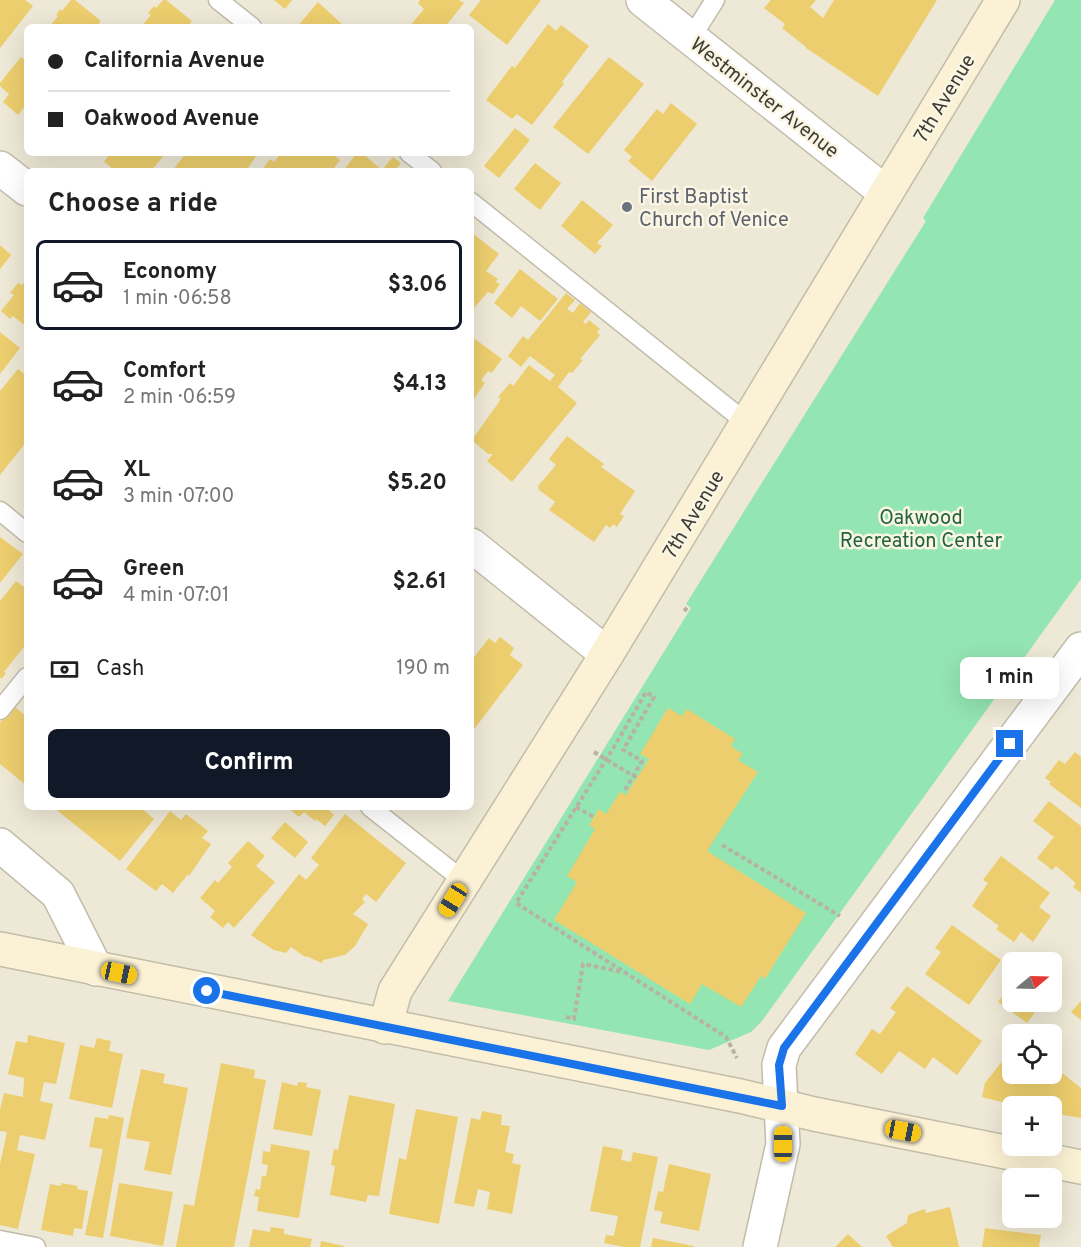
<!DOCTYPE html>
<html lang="en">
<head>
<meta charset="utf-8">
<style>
	body { margin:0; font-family:Overpass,sans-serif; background:#f6f6f6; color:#222; height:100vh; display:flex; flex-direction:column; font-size:22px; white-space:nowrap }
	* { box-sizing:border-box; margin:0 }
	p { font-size:20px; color:#767676 }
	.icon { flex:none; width:33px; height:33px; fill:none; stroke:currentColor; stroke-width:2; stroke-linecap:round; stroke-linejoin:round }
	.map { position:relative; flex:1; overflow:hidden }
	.side { position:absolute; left:24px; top:168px; width:450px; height:642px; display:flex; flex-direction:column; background:#fff; border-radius:9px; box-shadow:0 6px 24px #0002 }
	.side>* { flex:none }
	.banner { position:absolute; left:24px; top:24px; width:450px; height:132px; border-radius:9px; box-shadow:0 6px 24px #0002; display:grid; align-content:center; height:132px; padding:0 24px; background:#fff }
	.needle { width:39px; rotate:71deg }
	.buttons { position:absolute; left:1002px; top:952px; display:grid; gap:12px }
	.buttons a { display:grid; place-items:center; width:60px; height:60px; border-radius:9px; background:#fff; box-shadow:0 6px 24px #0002; font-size:30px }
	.end { position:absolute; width:27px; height:27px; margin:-14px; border:8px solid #1a73e8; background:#fff; box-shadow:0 0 0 3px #fff }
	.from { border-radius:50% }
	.bubble { position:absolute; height:42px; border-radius:9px; background:#fff; box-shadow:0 6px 24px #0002; font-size:20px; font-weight:700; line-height:42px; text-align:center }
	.car { position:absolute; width:18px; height:36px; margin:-18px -9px; border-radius:8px; box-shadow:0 0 4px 2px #0007; background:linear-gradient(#f5c518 24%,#345 0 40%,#f5c518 0 76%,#345 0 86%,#f5c518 0) }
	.banner b { display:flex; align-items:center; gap:21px; height:57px; font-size:22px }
	.banner b+b { border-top:2px solid #e0e0e0 }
	.banner i { width:15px; height:15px; background:#222 }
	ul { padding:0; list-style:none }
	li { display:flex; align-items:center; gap:18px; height:90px; margin:0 12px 9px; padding:0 12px; border:3px solid transparent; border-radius:9px }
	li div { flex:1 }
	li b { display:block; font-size:22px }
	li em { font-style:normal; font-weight:700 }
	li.on { border-color:#111827 }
	li>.icon { width:54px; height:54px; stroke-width:1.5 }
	h2 { padding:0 24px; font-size:27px; line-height:72px }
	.pay { display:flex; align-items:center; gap:15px; height:66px; padding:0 24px; font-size:22px }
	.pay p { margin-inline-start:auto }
	.cta { display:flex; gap:12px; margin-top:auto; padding:12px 24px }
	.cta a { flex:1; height:69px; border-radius:9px; background:#111827; color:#fff; font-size:24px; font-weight:700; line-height:69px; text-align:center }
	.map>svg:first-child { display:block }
	.green { fill:#93e5b2 }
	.building { fill:#ecce6e }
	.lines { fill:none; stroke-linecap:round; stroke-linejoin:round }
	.lane-casing { stroke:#c2bcab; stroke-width:21 }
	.street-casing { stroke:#c2bcab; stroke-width:36 }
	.secondary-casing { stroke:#c2bcab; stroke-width:36 }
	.path { stroke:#b7b2a4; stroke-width:4; stroke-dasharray:4.5 3; stroke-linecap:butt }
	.lane { stroke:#fff; stroke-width:18 }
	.street { stroke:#fff; stroke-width:33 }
	.secondary { stroke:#fbf1d4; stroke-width:33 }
	.route { stroke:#1a73e8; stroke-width:8 }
	.worship-dot { fill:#6b7280; stroke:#fbf6e3; stroke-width:2 }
	.labels { text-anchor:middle; stroke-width:5; stroke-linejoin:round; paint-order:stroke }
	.street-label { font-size:20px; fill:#3f3d36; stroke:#fbf6e3 }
	.worship-label { font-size:20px; fill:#5b616d; stroke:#fbf6e3; text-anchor:start }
	.park-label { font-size:20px; fill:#20643f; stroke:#fbf6e3 }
</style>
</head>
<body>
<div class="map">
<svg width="1081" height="1247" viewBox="0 0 1081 1247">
	<rect width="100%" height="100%" fill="#eee8d6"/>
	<path class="green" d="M1055 0H1081V579L762 1021 751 1032 709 1050 448 1001 691 608 686 604 926 221 923 218Z"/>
	<path class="building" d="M0 0H25L33 6 0 48Z
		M71 0H75L101 21 96 27H49L58 16 56 15 60 9 62 11Z
		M163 0H166L192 21 187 27H141L151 15 148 13 154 6 156 8Z
		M274 0H292L285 9Z
		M420 0H459L464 3 445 27H409L424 9 418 3Z
		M481 0H541L507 45 469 15Z
		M771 0H816L810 7 823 18 834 0H937L878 96 806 48V47L782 28 785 24 764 8Z
		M318 2 345 27H297Z
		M548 24 556 31 561 25 589 46 562 82 564 84 532 125 517 114 512 119 486 100 512 66 515 68Z
		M27 55V107L25 106 18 115 3 102 9 94 0 86V83L21 57 24 59Z
		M609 57 644 84 588 154 553 127Z
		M671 103 697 124 652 181 628 161 632 157 624 150 657 109 663 114Z
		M515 128 530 140 499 178 484 166Z
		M110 153H166L151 171H109L111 167 104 162Z
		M186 153H252L256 156 246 171H172Z
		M281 153H316L320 156 322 153H331L340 160 332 171H261L270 159 274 162Z
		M357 153H362L382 170 393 157 401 163 395 171H343Z
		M535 163 561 183 540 210 514 189Z
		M582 200 613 225 597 243 602 246 595 254 561 226Z
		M471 232 499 254 486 271 498 279 496 282 500 284 493 294 488 292 474 308 471 306 473 302 471 300Z
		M0 245 11 255 0 269Z
		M520 269 558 299 540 321 521 306 512 318 494 303Z
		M27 278V327L13 316 10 319 1 311 14 295 10 293 18 283 22 285Z
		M566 293 575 300 567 309 573 313 580 303 591 312 583 322 586 324 589 320 600 329 597 332 600 335 580 359 583 360 572 373 569 372 558 387 577 403 512 482 487 461 493 454H488L472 440 501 399 498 397 510 383 513 386 529 365 550 381 555 375 530 356 521 367 508 356 523 336 528 340Z
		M0 332 20 348 0 374Z
		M471 336 502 359 492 373 488 371 481 380 485 383 471 403Z
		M18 369 27 376V441L0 475V391Z
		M567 436 604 464 601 467 635 491 620 514 624 516 617 527 613 524 610 528 606 525 594 542 549 510 555 502 539 490 538 486 556 465 549 459Z
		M0 537 23 554 0 583Z
		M16 581 24 587 27 584V643L4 672 6 673 2 679 0 677V601Z
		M500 637 514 648 510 655 523 665 475 728 471 725V661L489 638 495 643Z
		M14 706 27 717V786L0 764V723Z
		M668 708 682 716 687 709 735 739 731 746 743 754 738 760 758 772 707 851 806 913 765 979 761 976 741 1007 702 984 690 1004 554 920 577 882 567 876 595 829 589 825 599 809 606 814 620 792 626 795 649 759 640 754Z
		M1075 752 1081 757V808L1049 784 1051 782 1045 778 1059 760 1065 764Z
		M1049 801 1081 826V893L1073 887 1076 883 1056 866 1052 870 1037 858 1054 837 1033 821Z
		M53 807H140L154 819 120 861Z
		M287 807H326L334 815 325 826 316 819 315 821 304 812 299 817Z
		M170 811 181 820 186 814 208 831 202 838 211 844 189 876 188 874 173 893 162 884 156 891 126 869Z
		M345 814 406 863 376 902 366 894 362 899 365 902 353 914 368 924 355 946 345 955 323 960 322 963 306 956 305 957 291 947 286 953 274 950 258 940 251 935 299 874 306 880 319 865 311 858Z
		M285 822 308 842 295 858 271 838Z
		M248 841 265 856 256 866 275 882 234 928 228 922 223 928 210 917 215 911 200 898 215 880 218 883 232 867 228 863Z
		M1001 856 1050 893 1039 907 1051 916 1033 942 1021 932 1014 942 996 929 999 926 972 906 988 883 983 880Z
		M952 925 1001 960 969 1005 925 974 941 952 935 948Z
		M1012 983V1002H1043L1027 1023 998 1002Z
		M907 986 982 1041 957 1075 933 1057 925 1069 899 1051 882 1074 855 1054 872 1029 880 1034 896 1012 890 1008Z
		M1081 1001V1020L1071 1012Z
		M28 1035 65 1043 56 1084 44 1082 40 1101 53 1104 45 1140 20 1135 17 1150 35 1154 18 1229 0 1225V1164L7 1132 0 1131V1110L4 1093 23 1097 24 1078 8 1074 16 1041 27 1043Z
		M97 1038 111 1041 109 1051 123 1054 112 1108 69 1099 80 1045 94 1048Z
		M1012 1049V1074H1052V1065L1081 1088V1118L1052 1113V1107H1021L982 1097 985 1083Z
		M221 1063 255 1070 254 1078 266 1080 234 1247H176L184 1204 194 1206Z
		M141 1069 165 1074 163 1083 188 1088 171 1175 144 1170 150 1142 126 1138Z
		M282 1082 297 1086 298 1082 307 1083 306 1087 321 1090 312 1136 273 1129Z
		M349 1095 395 1104 379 1196 368 1195 366 1202 330 1195 335 1166 331 1165 334 1149 338 1150Z
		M416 1109 458 1117 439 1224 389 1214 399 1158 406 1160Z
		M482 1111 502 1115 501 1125 510 1126 505 1152 514 1154 512 1163 521 1165 512 1214 487 1209 490 1192 478 1189 474 1207 454 1203 471 1118 480 1120Z
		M109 1115 124 1118 103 1238 85 1235 103 1149 89 1147 95 1117 108 1119Z
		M271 1144 310 1151 299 1218 257 1211 259 1197 254 1196 256 1189 260 1190 262 1176H266L268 1165 262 1164 263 1151 270 1152Z
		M603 1146 623 1150 621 1160 631 1162 633 1152 658 1157 640 1247H624L604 1243 606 1235 614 1236 618 1216 590 1211Z
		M669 1164 711 1174 699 1231 660 1223 663 1212 654 1210 658 1191 663 1192Z
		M61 1183 78 1186 77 1189 88 1191 82 1229 74 1228 73 1236 41 1230 50 1184 61 1186Z
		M119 1183 173 1192 163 1246 110 1236Z
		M950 1207 959 1247H893L886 1236 907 1223 908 1215 925 1209 926 1213Z
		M271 1227 284 1229V1234L312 1239 310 1247H249L253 1229 270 1232Z
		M985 1228 1041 1235 1039 1247H982Z
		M848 1234 862 1247H835Z
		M653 1238 694 1246 693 1247H651Z
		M321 1241 344 1246V1247H320Z"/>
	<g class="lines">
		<g class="lane-casing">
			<path id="lane" d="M218 0 252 27
				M691 38 715 0
				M409 153 432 171
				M471 202 748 424
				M0 511 27 533
				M0 710 27 677
				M370 807 464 881
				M0 1240 36 1247"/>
		</g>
		<g class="street-casing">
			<path id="street" d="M643 0 886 193
				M0 168 27 189
				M471 545 607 654
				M0 845 58 894 96 969
				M760 1247 783 1144 779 1065 784 1048 1081 649"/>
		</g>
		<g class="secondary-casing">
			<path id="secondary" d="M0 949 740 1096 814 1114 1081 1167
				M385 1027 395 991 607 654 1003 0"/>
		</g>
		<path class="path" d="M684 611 689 606
			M594 752 637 778
			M625 790 642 761 623 750 654 697 646 692 614 747 516 903 726 1037 737 1058
			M576 807 594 817
			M722 845 840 916
			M566 1017 574 1019 583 964 623 972"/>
		<use href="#lane" class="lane"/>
		<use href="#street" class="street"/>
		<use href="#secondary" class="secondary"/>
	</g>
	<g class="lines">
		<path class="route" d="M207 991 782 1106 779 1065 784 1048 1010 744"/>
	</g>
	<circle class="worship-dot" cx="627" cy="207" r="6"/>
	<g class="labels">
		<g class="street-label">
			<text transform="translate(765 97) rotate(38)" y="7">Westminster Avenue</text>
			<text transform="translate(944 98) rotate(-59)" y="7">7th Avenue</text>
			<text transform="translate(693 514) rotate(-59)" y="7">7th Avenue</text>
		</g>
		<g class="worship-label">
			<text x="639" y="203">First Baptist<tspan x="639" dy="23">Church of Venice</tspan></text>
		</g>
		<g class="park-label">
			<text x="921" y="524">Oakwood<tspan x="921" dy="23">Recreation Center</tspan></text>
		</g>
	</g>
</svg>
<div class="buttons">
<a><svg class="needle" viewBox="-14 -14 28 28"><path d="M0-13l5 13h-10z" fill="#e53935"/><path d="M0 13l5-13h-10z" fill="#767676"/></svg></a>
<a><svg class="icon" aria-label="locate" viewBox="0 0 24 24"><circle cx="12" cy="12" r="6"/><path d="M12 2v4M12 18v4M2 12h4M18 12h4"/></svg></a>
<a>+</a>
<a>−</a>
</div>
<i class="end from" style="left:207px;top:991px"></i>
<i class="end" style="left:1010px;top:744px"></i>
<div class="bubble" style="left:960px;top:657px;width:99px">1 min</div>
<i class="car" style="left:453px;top:900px;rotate:212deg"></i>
<i class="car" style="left:119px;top:973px;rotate:102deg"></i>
<i class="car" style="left:903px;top:1131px;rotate:101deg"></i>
<i class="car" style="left:783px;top:1144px;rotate:0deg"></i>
<div class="banner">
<b><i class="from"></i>California Avenue</b>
<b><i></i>Oakwood Avenue</b>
</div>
<section class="side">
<h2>Choose a ride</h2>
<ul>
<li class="on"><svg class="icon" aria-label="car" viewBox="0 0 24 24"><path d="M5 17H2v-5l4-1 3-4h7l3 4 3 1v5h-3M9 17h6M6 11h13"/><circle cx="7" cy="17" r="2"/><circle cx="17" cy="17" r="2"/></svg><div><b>Economy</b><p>1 min · 06:58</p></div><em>$3.06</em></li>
<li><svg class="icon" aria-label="car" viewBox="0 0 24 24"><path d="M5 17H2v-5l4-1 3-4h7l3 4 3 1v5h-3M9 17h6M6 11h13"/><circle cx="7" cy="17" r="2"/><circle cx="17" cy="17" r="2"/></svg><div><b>Comfort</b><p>2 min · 06:59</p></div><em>$4.13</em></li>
<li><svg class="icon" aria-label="car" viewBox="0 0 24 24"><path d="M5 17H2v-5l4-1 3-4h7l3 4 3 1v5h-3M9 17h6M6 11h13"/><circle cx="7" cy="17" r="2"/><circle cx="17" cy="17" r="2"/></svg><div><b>XL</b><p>3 min · 07:00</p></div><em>$5.20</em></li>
<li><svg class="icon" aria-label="car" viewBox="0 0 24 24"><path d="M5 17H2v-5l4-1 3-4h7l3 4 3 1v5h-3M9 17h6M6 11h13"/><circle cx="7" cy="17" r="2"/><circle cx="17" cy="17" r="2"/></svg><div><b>Green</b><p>4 min · 07:01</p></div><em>$2.61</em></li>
</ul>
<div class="pay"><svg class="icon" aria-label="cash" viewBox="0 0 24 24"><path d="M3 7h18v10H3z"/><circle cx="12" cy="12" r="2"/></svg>Cash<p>190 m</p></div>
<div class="cta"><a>Confirm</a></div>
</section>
</div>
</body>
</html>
